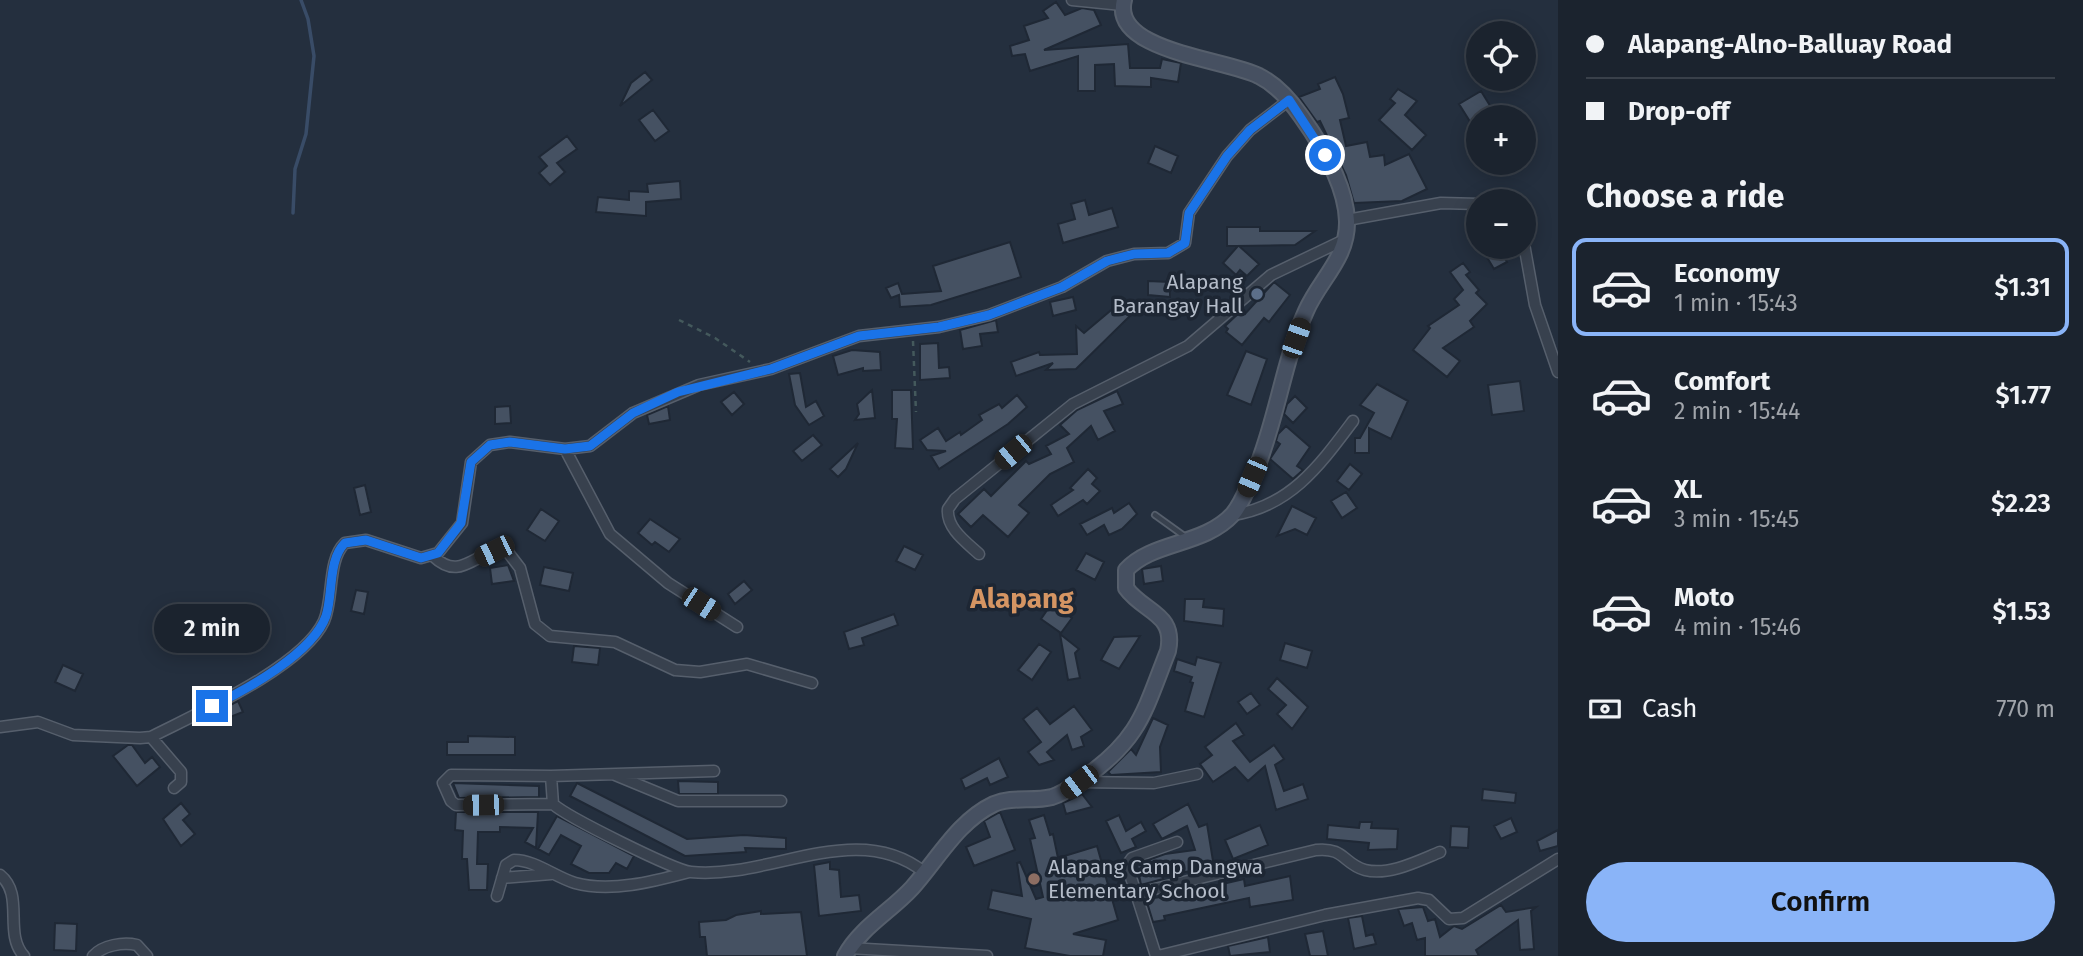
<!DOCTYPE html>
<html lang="en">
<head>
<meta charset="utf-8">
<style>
	body { margin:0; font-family:"Fira Sans",sans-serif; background:#282f3a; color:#f1f3f6; height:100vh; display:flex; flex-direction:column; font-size:26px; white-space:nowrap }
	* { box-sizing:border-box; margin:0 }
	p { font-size:23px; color:#a0a4aa }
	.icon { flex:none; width:38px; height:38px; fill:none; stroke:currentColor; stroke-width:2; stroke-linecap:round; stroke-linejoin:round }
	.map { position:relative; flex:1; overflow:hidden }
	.panel { display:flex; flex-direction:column; background:#1b232e; width:525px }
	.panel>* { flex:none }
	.guide { display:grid; align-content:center; height:154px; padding:0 28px; background:#1b232e }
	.fabs { position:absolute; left:1466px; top:21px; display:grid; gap:14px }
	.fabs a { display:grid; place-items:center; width:70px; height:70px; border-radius:50%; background:#1b232e; box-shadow:0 4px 18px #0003,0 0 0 2px #39404a; font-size:35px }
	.end { position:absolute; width:32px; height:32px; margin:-16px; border:9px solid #1a73e8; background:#fff; box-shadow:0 0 0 4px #fff }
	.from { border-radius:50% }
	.bubble { position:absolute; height:49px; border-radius:24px; background:#1b232e; box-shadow:0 4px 18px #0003,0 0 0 2px #39404a; font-size:23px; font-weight:600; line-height:49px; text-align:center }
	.car { position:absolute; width:21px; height:42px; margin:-21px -10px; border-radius:9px; box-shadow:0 0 5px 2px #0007; background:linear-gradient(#222 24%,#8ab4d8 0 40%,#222 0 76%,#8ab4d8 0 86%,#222 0) }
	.guide b { display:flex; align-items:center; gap:24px; height:66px; font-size:26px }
	.guide b+b { border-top:2px solid #39404a }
	.guide i { width:18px; height:18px; background:#f1f3f6 }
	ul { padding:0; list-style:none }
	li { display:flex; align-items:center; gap:21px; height:98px; margin:0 14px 10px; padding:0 14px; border:4px solid transparent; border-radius:14px }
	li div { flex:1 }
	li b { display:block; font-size:26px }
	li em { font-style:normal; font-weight:600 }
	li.on { border-color:#8ab4f8 }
	li>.icon { width:63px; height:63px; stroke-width:1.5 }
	h2 { padding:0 28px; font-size:32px; line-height:84px }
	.pay { display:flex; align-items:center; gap:18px; height:77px; padding:0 28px; font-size:26px }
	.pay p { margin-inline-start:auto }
	.button { display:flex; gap:14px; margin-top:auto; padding:14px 28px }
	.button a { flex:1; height:80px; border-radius:42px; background:#8ab4f8; color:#111; font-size:28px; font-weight:600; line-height:80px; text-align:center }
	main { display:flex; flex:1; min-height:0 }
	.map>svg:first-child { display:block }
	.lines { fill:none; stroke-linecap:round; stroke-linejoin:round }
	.stream { stroke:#394c67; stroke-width:3.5 }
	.building { fill:#455162; stroke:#1f2835; stroke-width:2 }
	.lane-casing { stroke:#565f6c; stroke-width:8 }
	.street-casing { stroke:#565f6c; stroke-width:13 }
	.secondary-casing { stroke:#565f6c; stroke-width:18 }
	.path { stroke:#44595c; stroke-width:2.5; stroke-dasharray:5 5; stroke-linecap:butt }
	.lane { stroke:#38414e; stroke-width:4.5 }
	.street { stroke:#38414e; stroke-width:10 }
	.secondary { stroke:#465061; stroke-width:14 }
	.route { stroke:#1a73e8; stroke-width:9 }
	.service-dot { fill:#5c6f8a; stroke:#1d2633; stroke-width:2.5 }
	.education-dot { fill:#8d6e63; stroke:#1d2633; stroke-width:2.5 }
	.labels { text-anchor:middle; stroke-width:7; stroke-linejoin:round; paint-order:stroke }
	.poi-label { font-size:21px; fill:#b4bcc9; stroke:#1d2633; text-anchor:end }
	.district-label { font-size:28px; font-weight:bold; fill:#d59563; stroke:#1d2633 }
</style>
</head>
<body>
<main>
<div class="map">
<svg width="1558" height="956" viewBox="0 0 1558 956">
	<rect width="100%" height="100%" fill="#242f3e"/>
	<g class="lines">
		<path class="stream" d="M293 213 295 169 306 134 314 56 308 19 301 0"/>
	</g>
	<path class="building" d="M1056 2 1065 15 1082 8 1094 10 1101 25 1044 50 1128 44 1130 68H1160L1162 59 1181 63 1178 82 1151 78V87L1115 86 1114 64 1095 65V91H1078V56L1030 71 1025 54 1012 56 1010 46 1029 40 1024 26 1048 18 1043 11Z
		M645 72 652 80 620 106 631 83Z
		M1335 77 1343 94 1349 118 1340 120 1346 146 1367 142 1370 157 1384 155 1385 165 1409 154 1427 189 1402 201 1354 203 1346 175 1320 121 1317 122 1299 97 1320 89 1318 84Z
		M1398 89 1417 101 1405 115 1426 135 1412 150 1379 120 1395 103 1390 99Z
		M1481 91 1497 117H1479V136L1459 104Z
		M653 110 669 131 655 141 639 120Z
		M567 136 577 149 557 163 565 172 550 185 539 173 547 166 539 157Z
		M1155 146 1178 156 1171 173 1148 163Z
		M680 181 681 199 646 202V216L596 212 598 197 629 200V191L648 192 647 184Z
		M1085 200 1089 215 1112 208 1118 227 1063 243 1058 224 1075 219 1071 204Z
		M1227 227H1260V231H1315L1295 245 1239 246 1259 264 1247 276 1240 270 1236 275 1223 263 1238 246H1227Z
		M1010 242 1021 277 931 305 900 307 899 295 891 298 886 288 898 283 902 294 941 291 933 266Z
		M1498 247 1507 262 1494 269 1485 254Z
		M1463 263 1470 272 1466 275 1479 290 1476 293 1487 304 1470 321 1474 327 1443 348 1460 361 1447 377 1413 350 1430 328 1428 326 1459 305 1454 299 1463 290 1450 272Z
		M1148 281 1170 282V297L1148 295Z
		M1274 282 1290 295 1269 322 1264 318 1242 345 1226 332 1228 329 1225 326 1241 311 1245 314Z
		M1073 297 1076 310 1053 316 1050 302Z
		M1122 301 1133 313 1076 369 1046 370 1053 363 1016 376 1011 362 1039 352 1040 355 1077 354 1076 326 1084 333Z
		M996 320 998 332 980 334 982 346 963 349 960 330Z
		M938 343 939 368 949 367 950 378 920 380V344Z
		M852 350 880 352 881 370 863 371V368L838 375 833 356Z
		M1246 351 1267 359 1251 405 1227 395Z
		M800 373 806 407 816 401 824 416 809 425 795 405 789 374Z
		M1520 381 1524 411 1492 415 1488 385Z
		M1377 384 1408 401 1391 439 1369 428V453H1355V438H1360L1374 413 1360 405Z
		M872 390 875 418 855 420 859 414 857 404Z
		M892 390H911L913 449 895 448 897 419H892Z
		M1117 391 1123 404 1104 411 1115 431 1098 440 1091 426 1067 448 1074 462 1050 474 1019 505 1029 513 1008 537 983 515 971 527 958 514 984 489 991 496 1026 461 1029 464 1051 454 1046 446 1069 434 1060 425 1077 410Z
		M734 392 744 404 732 415 721 402Z
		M1017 395 1027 407 1008 424 939 469 931 456 946 451 927 450 920 440 938 428 946 441 960 432 961 435 982 420 979 415 999 404 1002 408Z
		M1295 396 1307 408 1293 423 1284 414 1287 404Z
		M510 406 511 423 495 424V407Z
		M668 406 670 420 649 424 647 415Z
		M1286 426 1310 447 1297 466 1303 470 1293 479 1270 459 1280 444 1276 441 1278 434Z
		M813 435 822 445 802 461 793 451Z
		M858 443 846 469 838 477 830 469Z
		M1350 464 1362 474 1349 490 1337 481Z
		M1088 469 1097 478 1092 484 1100 491 1087 504 1083 500 1058 516 1051 505 1073 490 1070 488Z
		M365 485 371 512 360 515 354 488Z
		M1346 492 1357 508 1342 518 1331 501Z
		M1129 503 1137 514 1122 529 1109 535 1104 525 1087 535 1080 524 1112 508 1114 513Z
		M1292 506 1316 518 1307 535 1295 529 1277 536Z
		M541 509 559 521 545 541 527 530Z
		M650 519 680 539 669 552 655 542 652 545 638 533Z
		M904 546 923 555 915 570 896 561Z
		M1086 553 1104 562 1095 580 1076 570Z
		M508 565 514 581 492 584 490 568Z
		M1161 566 1163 581 1144 584 1142 569Z
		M544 567 573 573 569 591 540 585Z
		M744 581 752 590 735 604 728 594Z
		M356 590 368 592 364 614 351 611Z
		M1185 599H1204L1203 607 1224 609 1223 626 1184 621Z
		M1052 603 1072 618 1061 633 1041 619Z
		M894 614 898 625 862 638 864 645 849 649 844 632Z
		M1060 634 1079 649 1075 653 1080 678 1068 680Z
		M1140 636 1119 669 1101 660 1114 637Z
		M1285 643 1312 651 1307 668 1280 660Z
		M1039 644 1051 652 1032 680 1018 670Z
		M574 646 600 648 598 665 572 662Z
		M1197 657 1221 663 1204 717 1185 711 1193 683 1190 682 1192 677 1174 671 1177 659 1195 665Z
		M63 665 83 674 75 691 55 682Z
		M1277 678 1308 707 1292 729 1277 714 1286 705 1268 689Z
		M1251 693 1260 705 1247 714 1238 702Z
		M238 701 243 712 220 721 217 712Z
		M1074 706 1092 730 1081 737 1084 746 1072 750 1067 735 1047 752 1054 760 1039 765 1028 752 1041 742 1023 719 1037 708 1050 724Z
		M1153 718 1168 725 1160 747 1161 772 1111 775 1108 772 1131 749 1136 755Z
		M1236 723 1244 735 1233 741 1250 762 1274 745 1284 759 1275 765 1284 791 1303 784 1308 799 1276 810 1265 766 1248 781 1235 767 1213 782 1200 764 1212 755 1205 747Z
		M468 736 515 737V755H447V742H468Z
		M128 745H132L145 763 152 757 160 767 137 786 113 756Z
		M999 758 1008 777 990 785 987 778 965 789 961 779Z
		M678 781 718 782V794H679Z
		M453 783 539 786V797L459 798Z
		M577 783 687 839 744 835 786 838V849L745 848 746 852 685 856 570 796Z
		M1483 789 1516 793 1515 803 1482 800Z
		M1082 794 1092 807 1066 814 1063 803Z
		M181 803 190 814 183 820 195 834 181 846 163 819Z
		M1188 804 1199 827 1207 824 1214 867 1162 876 1163 879 1141 885 1137 864 1165 854 1195 850 1187 826 1162 839 1153 824Z
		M456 812H538L536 848 525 842 533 828 500 827V832H478L477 864H488L487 890H469L467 859H462L463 831 455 830Z
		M1000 812 1015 850 974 866 966 847 990 837 984 821Z
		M1044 815 1050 835 1053 834 1058 858 1097 846 1118 920 1073 934 1106 940 1103 956H1070L1025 948 1031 919 988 909 992 890 1022 896 1017 863 1020 862 1036 899 1043 897 1030 839 1035 838 1029 820Z
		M1119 815 1126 831 1141 822 1146 831 1132 839 1136 847 1121 853 1106 821Z
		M557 816 634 856 627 869 616 863 609 873H589L571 864 581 846 561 835 549 855 538 849Z
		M1511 818 1517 832 1501 839 1494 826Z
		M1360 822H1372L1371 828 1398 829 1397 849 1368 850 1369 843 1327 839 1328 825 1359 828Z
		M1260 825 1268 845 1233 859 1225 840Z
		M1451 826 1469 827 1468 848 1450 847Z
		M1558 830V846L1540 851 1537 841Z
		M830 862V869L839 870 841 897 859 895 861 911 819 916 814 865Z
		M1290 876 1293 900 1269 904 1250 907 1249 898 1164 916 1165 920 1153 922 1146 899 1205 891V888L1244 879 1245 886Z
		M1501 905 1506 912 1536 907 1531 911 1534 949 1520 950 1518 920 1476 950 1479 956H1425V938L1417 940 1412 923 1404 926 1398 909 1423 907 1428 921 1435 919 1440 937 1454 926 1462 929Z
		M761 911V914L801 912 807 956H707L705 937H700L699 922 726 920 736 915Z
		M1362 916 1366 936 1373 934 1376 944 1354 949 1348 918Z
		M55 923 77 924 76 951 54 950Z
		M1323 931 1328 956H1310L1305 934Z
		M1268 937 1270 952 1230 956 1228 946Z"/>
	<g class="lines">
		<g class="lane-casing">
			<path id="lane" d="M1155 515 1187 538"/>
		</g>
		<g class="street-casing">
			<path id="street" d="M1072 0 1122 5
				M1347 220 1441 203 1479 204
				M1524 244 1535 305 1558 372
				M565 449 610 534 668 583 737 627
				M1232 515C1290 507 1320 465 1353 421
				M979 554C966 542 946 528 948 509L955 499 1073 404 1188 346 1271 275 1346 239
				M433 556C463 585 477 546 507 551L520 568 535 624 550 636 615 642 675 670 700 672 747 664 812 683
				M0 727 38 722 73 735 140 738 151 737C196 714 303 667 324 621 334 598 327 560 345 543L366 540 421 558 438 553 462 523 471 462 490 445 510 442 565 449 590 446 633 413 699 385 771 369 859 336 939 327 989 315 1062 287 1107 261 1134 254 1168 253 1185 243 1189 213 1227 156 1250 130 1289 100
				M151 737 181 772V782L174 788
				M714 771 551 776 553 804C567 817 674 870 691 872 769 880 856 818 924 872
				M615 775 678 801H781
				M551 776 451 775 443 783 451 801 456 805 553 804
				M1079 782 1154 783 1197 774
				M0 875C25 895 3 933 24 956
				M502 878 551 874
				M1134 894 1316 850C1345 847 1343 864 1365 870 1389 876 1418 861 1440 852
				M497 896 506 865 514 860C535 860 555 877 575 883 611 893 655 881 689 872
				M849 948 987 956
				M93 956C103 945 123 942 137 945L147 956
				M1156 956 1127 865 1132 858 1177 842
				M1158 956 1325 915 1418 898 1429 900 1449 919 1463 918 1558 859"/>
		</g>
		<g class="secondary-casing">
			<path id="secondary" d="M845 956C860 928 891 911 912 888 938 859 958 821 994 804 1013 796 1033 802 1052 797 1065 793 1074 785 1084 778 1140 739 1144 712 1168 651 1176 613 1144 613 1126 588V570C1152 541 1204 546 1233 514 1243 502 1248 486 1255 472 1277 420 1283 362 1306 311 1320 279 1348 258 1347 221 1346 185 1321 144 1301 116 1290 100 1277 85 1259 76 1228 59 1110 52 1124 0"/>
		</g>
		<path class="path" d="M679 320 715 338 750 362
			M913 341 916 412"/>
		<use href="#lane" class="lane"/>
		<use href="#street" class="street"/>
		<use href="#secondary" class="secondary"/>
	</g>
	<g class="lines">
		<path class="route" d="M212 706C246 690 313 653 326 616 333 595 328 559 345 543L366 540 421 558 438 553 461 523 471 462 490 445 510 442 565 449 590 446 633 413 678 392 771 369 859 336 939 327 989 315 1062 287 1107 261 1134 254 1168 253 1185 243 1189 213 1227 156 1250 130 1289 100 1325 155"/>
	</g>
	<circle class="service-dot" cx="1257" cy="294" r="7"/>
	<circle class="education-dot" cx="1034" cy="879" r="7"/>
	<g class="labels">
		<g class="poi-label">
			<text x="1243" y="289">Alapang<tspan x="1243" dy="24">Barangay Hall</tspan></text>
			<text x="1048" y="874" text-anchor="start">Alapang Camp Dangwa<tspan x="1048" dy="24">Elementary School</tspan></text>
		</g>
		<g class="district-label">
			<text x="1022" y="608">Alapang</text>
		</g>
	</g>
</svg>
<div class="fabs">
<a><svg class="icon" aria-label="locate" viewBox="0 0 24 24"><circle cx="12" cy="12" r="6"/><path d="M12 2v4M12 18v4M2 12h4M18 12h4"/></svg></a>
<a>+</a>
<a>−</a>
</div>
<i class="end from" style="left:1325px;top:155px"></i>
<i class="end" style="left:212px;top:706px"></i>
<div class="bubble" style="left:154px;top:604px;width:116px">2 min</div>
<i class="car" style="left:1296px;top:338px;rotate:19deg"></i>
<i class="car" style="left:1013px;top:452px;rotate:230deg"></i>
<i class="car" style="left:1252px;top:477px;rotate:203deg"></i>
<i class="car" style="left:494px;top:551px;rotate:244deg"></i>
<i class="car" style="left:701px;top:604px;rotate:123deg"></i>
<i class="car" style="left:1079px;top:782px;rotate:233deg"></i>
<i class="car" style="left:483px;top:805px;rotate:269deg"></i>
</div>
<section class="panel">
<div class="guide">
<b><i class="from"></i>Alapang-Alno-Balluay Road</b>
<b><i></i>Drop-off</b>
</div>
<h2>Choose a ride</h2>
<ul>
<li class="on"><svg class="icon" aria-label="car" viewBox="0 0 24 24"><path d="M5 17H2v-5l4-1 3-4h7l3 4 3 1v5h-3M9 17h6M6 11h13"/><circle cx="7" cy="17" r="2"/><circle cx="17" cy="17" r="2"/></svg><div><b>Economy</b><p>1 min · 15:43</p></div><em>$1.31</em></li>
<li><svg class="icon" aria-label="car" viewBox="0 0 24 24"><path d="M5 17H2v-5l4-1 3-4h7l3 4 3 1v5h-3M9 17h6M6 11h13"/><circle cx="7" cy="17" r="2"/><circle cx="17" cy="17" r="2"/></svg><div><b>Comfort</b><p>2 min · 15:44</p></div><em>$1.77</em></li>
<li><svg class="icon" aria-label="car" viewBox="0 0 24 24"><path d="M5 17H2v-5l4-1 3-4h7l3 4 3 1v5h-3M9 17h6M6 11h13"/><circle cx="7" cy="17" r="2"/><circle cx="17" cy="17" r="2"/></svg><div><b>XL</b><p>3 min · 15:45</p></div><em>$2.23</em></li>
<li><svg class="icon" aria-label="car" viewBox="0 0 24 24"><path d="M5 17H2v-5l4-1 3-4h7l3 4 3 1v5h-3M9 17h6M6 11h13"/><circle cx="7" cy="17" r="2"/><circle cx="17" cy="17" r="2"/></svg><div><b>Moto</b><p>4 min · 15:46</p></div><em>$1.53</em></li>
</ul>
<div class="pay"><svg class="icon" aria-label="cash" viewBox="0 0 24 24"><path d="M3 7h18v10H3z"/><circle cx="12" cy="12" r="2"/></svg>Cash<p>770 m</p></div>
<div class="button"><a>Confirm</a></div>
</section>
</main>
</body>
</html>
